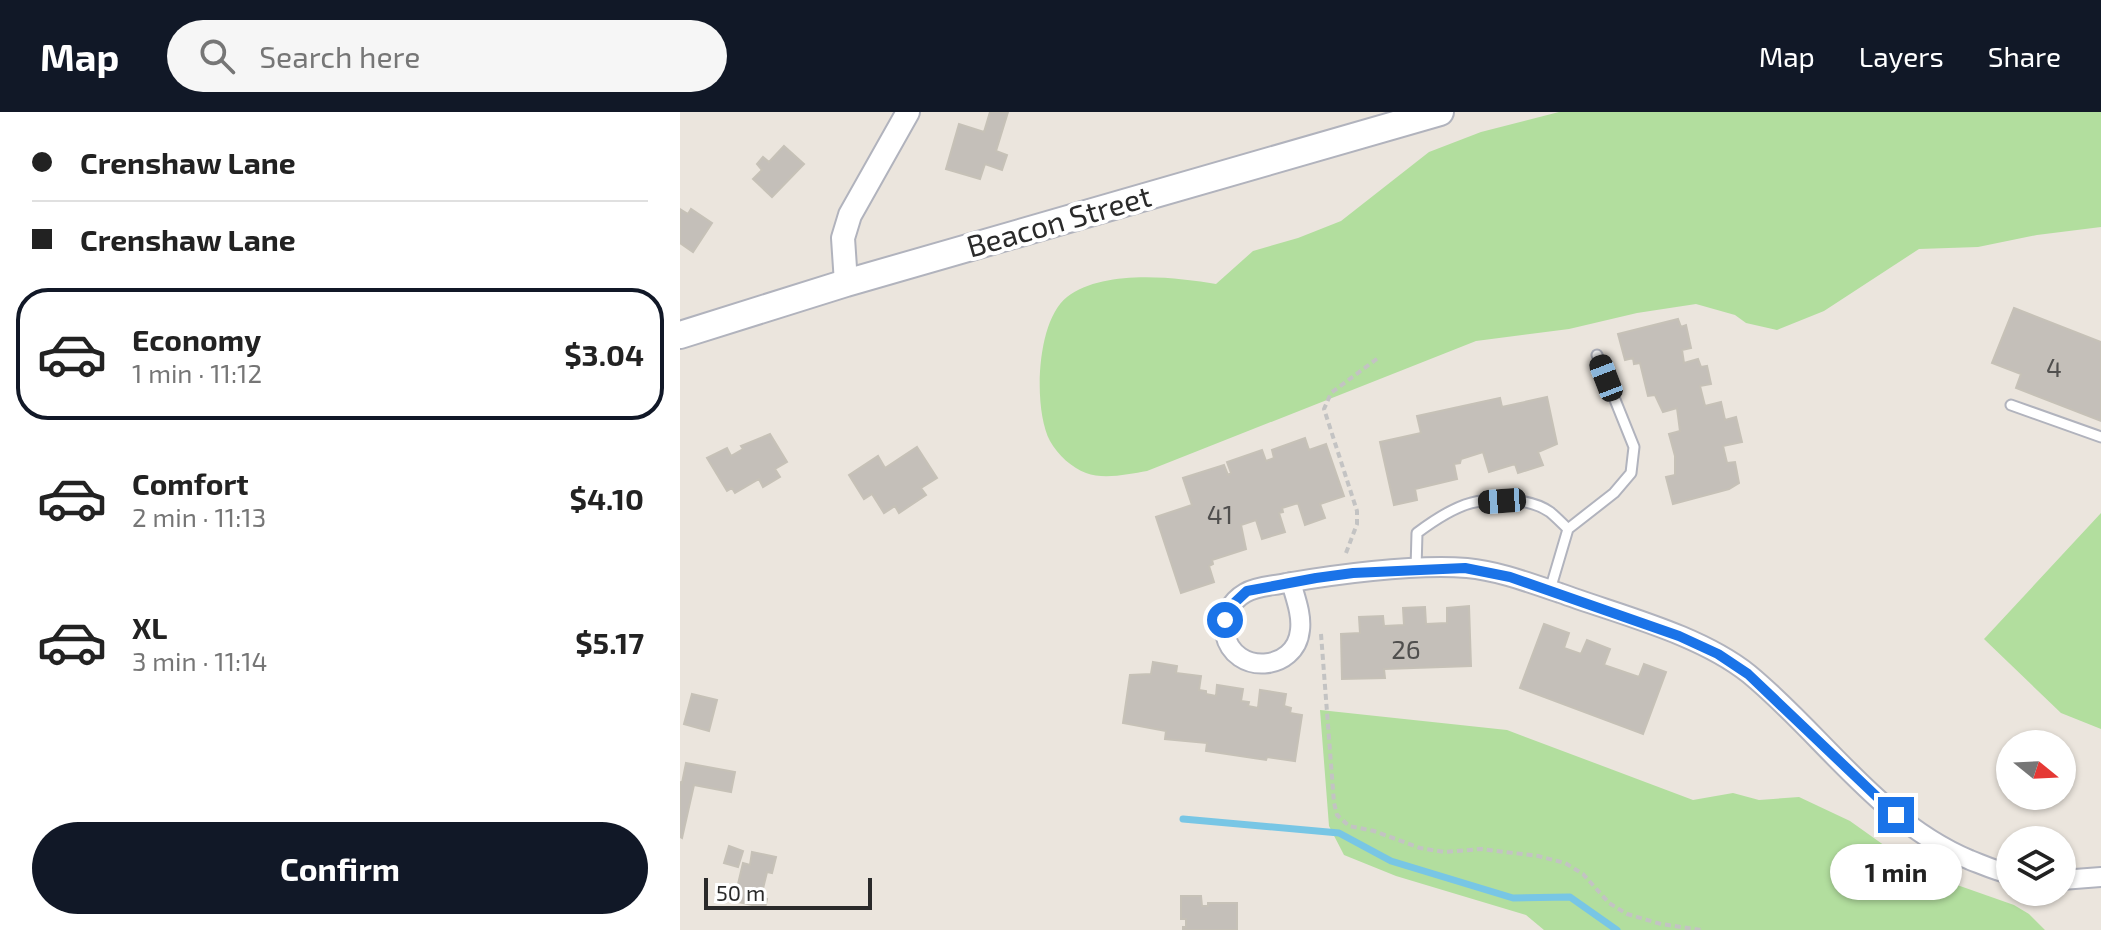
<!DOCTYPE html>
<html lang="en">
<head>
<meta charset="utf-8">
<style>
	body { margin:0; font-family:"Exo 2",sans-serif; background:#f6f6f6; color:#222; height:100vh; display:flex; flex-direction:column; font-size:30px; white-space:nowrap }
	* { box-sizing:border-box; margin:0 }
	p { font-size:26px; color:#767676 }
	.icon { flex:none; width:44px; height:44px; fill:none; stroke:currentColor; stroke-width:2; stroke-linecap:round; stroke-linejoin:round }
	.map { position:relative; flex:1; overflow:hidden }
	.details { display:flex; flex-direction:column; background:#fff; width:680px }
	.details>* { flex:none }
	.top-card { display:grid; align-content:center; height:176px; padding:0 32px; background:#fff }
	.needle { width:52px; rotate:108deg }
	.fabs { position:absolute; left:1316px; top:618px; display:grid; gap:16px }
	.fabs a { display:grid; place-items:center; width:80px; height:80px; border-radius:50%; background:#fff; box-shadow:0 2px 6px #0004; font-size:40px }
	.scale { position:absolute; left:24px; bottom:20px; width:168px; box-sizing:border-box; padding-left:8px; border:4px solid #2a2a2a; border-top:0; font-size:22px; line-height:28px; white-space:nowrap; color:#2a2a2a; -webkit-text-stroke:6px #fff; paint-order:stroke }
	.end { position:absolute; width:36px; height:36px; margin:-18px; border:10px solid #1a73e8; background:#fff; box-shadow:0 0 0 4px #fff }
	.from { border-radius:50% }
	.bubble { position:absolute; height:56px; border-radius:28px; background:#fff; box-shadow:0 2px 6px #0004; font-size:26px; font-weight:700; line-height:56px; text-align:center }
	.car { position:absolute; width:24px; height:48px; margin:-24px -12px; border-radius:10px; box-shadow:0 0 6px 2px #0007; background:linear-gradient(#222 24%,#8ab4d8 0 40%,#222 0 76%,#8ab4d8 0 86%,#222 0) }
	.top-card b { display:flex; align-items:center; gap:28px; height:76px; font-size:30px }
	.top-card b+b { border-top:2px solid #e0e0e0 }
	.top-card i { width:20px; height:20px; background:#222 }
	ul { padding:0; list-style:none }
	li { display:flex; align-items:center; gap:24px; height:132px; margin:0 16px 12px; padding:0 16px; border:4px solid transparent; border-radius:32px }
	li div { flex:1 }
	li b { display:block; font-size:30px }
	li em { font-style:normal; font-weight:700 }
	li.selected { border-color:#111827 }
	li>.icon { width:72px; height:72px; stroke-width:1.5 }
	.cta { display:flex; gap:16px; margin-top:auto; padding:16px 32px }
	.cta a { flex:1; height:92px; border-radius:48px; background:#111827; color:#fff; font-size:32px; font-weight:700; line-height:92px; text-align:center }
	header { display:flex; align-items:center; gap:48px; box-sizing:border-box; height:112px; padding:0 40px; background:#111827; color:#fff }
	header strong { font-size:38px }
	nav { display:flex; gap:44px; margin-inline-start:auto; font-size:28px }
	.search { width:560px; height:72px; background:#f6f6f6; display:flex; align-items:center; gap:20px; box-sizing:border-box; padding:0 28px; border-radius:44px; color:#767676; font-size:30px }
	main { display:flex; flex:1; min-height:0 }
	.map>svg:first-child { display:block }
	.green { fill:#b2de9e }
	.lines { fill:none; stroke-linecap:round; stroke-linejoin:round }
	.stream { stroke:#78c6e5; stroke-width:7 }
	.building { fill:#c4bfb9; stroke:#c6c1b7; stroke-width:2 }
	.service-casing { stroke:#b1b3bd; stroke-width:13 }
	.minor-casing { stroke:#b1b3bd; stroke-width:22 }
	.tertiary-casing { stroke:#b1b3bd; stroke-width:26 }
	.secondary-casing { stroke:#b1b3bd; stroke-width:30 }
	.path { stroke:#c3c3c3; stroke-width:4; stroke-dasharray:6 4; stroke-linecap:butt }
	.service { stroke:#fff; stroke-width:9 }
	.minor { stroke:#fff; stroke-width:18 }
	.tertiary { stroke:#fff; stroke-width:22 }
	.secondary { stroke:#fff; stroke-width:26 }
	.route { stroke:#1a73e8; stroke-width:10 }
	.labels { text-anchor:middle; stroke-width:8; stroke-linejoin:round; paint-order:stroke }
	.number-label { font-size:26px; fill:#504f4e }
	.street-label { font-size:30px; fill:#2a2a2a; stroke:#fff }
</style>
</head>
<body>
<header>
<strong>Map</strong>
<div class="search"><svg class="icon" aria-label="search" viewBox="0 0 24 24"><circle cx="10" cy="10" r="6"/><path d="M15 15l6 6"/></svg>Search here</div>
<nav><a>Map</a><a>Layers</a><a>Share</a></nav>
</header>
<main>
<section class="details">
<div class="top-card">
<b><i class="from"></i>Crenshaw Lane</b>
<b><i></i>Crenshaw Lane</b>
</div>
<ul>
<li class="selected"><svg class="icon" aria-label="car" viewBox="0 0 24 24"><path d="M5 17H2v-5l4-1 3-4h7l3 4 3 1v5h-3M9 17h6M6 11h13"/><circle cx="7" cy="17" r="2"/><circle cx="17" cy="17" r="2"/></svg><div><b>Economy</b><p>1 min · 11:12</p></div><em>$3.04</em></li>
<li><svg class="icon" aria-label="car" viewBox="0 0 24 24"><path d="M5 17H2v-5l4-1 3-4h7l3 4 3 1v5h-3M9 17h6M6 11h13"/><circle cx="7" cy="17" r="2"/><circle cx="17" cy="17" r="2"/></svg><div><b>Comfort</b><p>2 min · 11:13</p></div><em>$4.10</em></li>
<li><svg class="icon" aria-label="car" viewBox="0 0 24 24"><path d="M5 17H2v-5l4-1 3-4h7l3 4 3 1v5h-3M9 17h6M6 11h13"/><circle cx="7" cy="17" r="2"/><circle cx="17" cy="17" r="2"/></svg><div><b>XL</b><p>3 min · 11:14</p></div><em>$5.17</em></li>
</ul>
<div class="cta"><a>Confirm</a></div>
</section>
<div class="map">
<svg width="1421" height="818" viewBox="0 0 1421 818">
	<rect width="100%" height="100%" fill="#ebe5dd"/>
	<path class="green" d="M879 0H1421V115L1357 123 1298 135 1239 137 1144 199 1097 218 1066 211 1055 203 1016 192 957 201 889 217 796 229 467 359C449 362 424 368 406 361 392 356 378 343 370 329 353 297 356 209 387 185 424 157 494 165 536 172L573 139 618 126 661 109 749 40 801 20Z
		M1421 401V617L1381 601 1304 527Z
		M640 598 827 618 1013 688 1053 681 1079 688 1119 685 1170 709 1243 761 1334 793 1349 802 1365 818H864L846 803 716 764 664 743 649 714Z"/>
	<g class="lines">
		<path class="stream" d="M503 707 659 721 711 749 833 786 890 785 937 818"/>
	</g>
	<path class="building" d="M310 0H328L316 39 327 43 322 58 305 52 300 67 266 57 279 12 304 20Z
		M104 34 124 52 92 85 73 67 82 58 77 52 83 45 89 50Z
		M0 97 8 102 11 97 32 111 13 140 0 131Z
		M1334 196 1421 230V309L1336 276 1341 262 1312 251Z
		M998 207 1001 215 1006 213 1011 236 1002 238 1004 251 1018 247 1021 255 1027 254 1031 272 1020 274 1025 294 1041 290 1045 308 1056 305 1062 330 1043 334 1047 351 1055 350 1059 371 1049 377 993 392 986 365 995 363V344L989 322 1000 319 997 296 983 300 975 283 968 284 960 251 954 252 953 246 945 248 938 222Z
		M867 285 877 332 858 340 863 353 838 361 835 352 809 360 803 340 781 347 780 351 774 352 777 367 735 377 737 388 714 393 700 330 741 321 737 304 820 286 822 295Z
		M90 322 107 350 95 357 100 365 83 375 79 367 55 381 52 376 47 379 27 346 47 336 51 344 63 337 61 334Z
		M625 326 629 338 646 332 664 384 640 392 645 406 625 413 618 391 602 396 603 400 599 401 605 420 582 427 576 408 561 413 566 437 532 448 533 452 529 454 534 470 501 481 476 405 512 393 503 366 544 353 548 363 551 361 547 350 582 338 586 349 594 346 592 338Z
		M237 335 257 366 241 376 246 383 219 401 215 394 204 401 192 382 184 387 169 363 198 344 205 356Z
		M789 494 791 554 704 557 705 566 662 567 661 522 680 521 679 505 703 504 704 514 724 513 723 496 745 495 746 512 767 511V496Z
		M864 512 889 521 884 536 901 542 907 528 930 537 924 553 959 565 964 552 986 560 963 622 840 576Z
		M473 550 497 554 496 561 521 564 519 578 526 579V582L536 584 537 573 563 577 561 589 569 590 568 594 578 596 580 578 606 582 604 594 611 596 610 601 622 603 615 649 587 645 586 648 526 639 527 631 485 627 486 619 443 611 450 563 471 562Z
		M12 582 37 588 29 619 4 612Z
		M6 651 55 660 51 680 14 673 2 726 0 725V670L2 671Z
		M49 734 63 739 58 755 44 751Z
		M72 740 96 745 92 761 87 760 81 785 87 787 85 796 54 789 63 751 70 753Z
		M501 784H521L522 794H528V791H557V818H503V815H506V807H501Z"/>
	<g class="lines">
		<g class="service-casing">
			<path id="service" d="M1331 293 1421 325
				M736 457 737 421C753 409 772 396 791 391 814 385 850 386 870 400 876 405 882 411 888 417
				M870 478 888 417 934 381 951 361 954 335 917 243"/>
		</g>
		<g class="minor-casing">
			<path id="minor" d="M611 470C615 485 622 502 620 518 616 560 554 564 545 522 542 505 551 489 565 481 577 474 593 474 606 471 660 462 733 452 787 456 819 459 850 471 880 481 940 503 1019 522 1069 562 1143 623 1199 710 1290 748 1303 753 1316 759 1330 762
				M1382 768 1421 765"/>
		</g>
		<g class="tertiary-casing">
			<path id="tertiary" d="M166 171 163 126 170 103 228 0"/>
		</g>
		<g class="secondary-casing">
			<path id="secondary" d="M0 223 166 171 760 0"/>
		</g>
		<path class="path" d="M666 441 677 412V399L644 297 651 281 698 246
			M641 522 654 691 657 703 669 714 694 719 740 736 764 740 801 737 858 744 885 751 903 762 929 791 947 802 981 812 1021 818"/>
		<use href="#service" class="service"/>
		<use href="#minor" class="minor"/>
		<use href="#tertiary" class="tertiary"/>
		<use href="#secondary" class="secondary"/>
	</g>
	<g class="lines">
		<path class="route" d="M545 508 549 496 567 479 636 466 673 461 785 456 830 465 999 524 1038 542 1068 562 1216 703"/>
	</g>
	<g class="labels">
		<g class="number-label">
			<text x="1374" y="265">4</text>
			<text x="540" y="412">41</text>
			<text x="726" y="547">26</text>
		</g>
		<g class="street-label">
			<text transform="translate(379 110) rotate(-16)" y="10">Beacon Street</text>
		</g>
	</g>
</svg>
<div class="fabs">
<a><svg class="needle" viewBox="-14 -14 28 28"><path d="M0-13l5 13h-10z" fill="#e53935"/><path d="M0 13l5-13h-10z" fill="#767676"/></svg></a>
<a><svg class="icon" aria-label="layers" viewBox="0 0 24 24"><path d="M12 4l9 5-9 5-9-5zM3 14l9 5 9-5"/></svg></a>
</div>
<div class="scale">50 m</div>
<i class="end from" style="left:545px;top:508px"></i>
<i class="end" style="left:1216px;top:703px"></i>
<div class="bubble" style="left:1150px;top:732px;width:132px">1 min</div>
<i class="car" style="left:926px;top:266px;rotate:339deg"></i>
<i class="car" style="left:822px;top:389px;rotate:266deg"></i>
</div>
</main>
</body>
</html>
